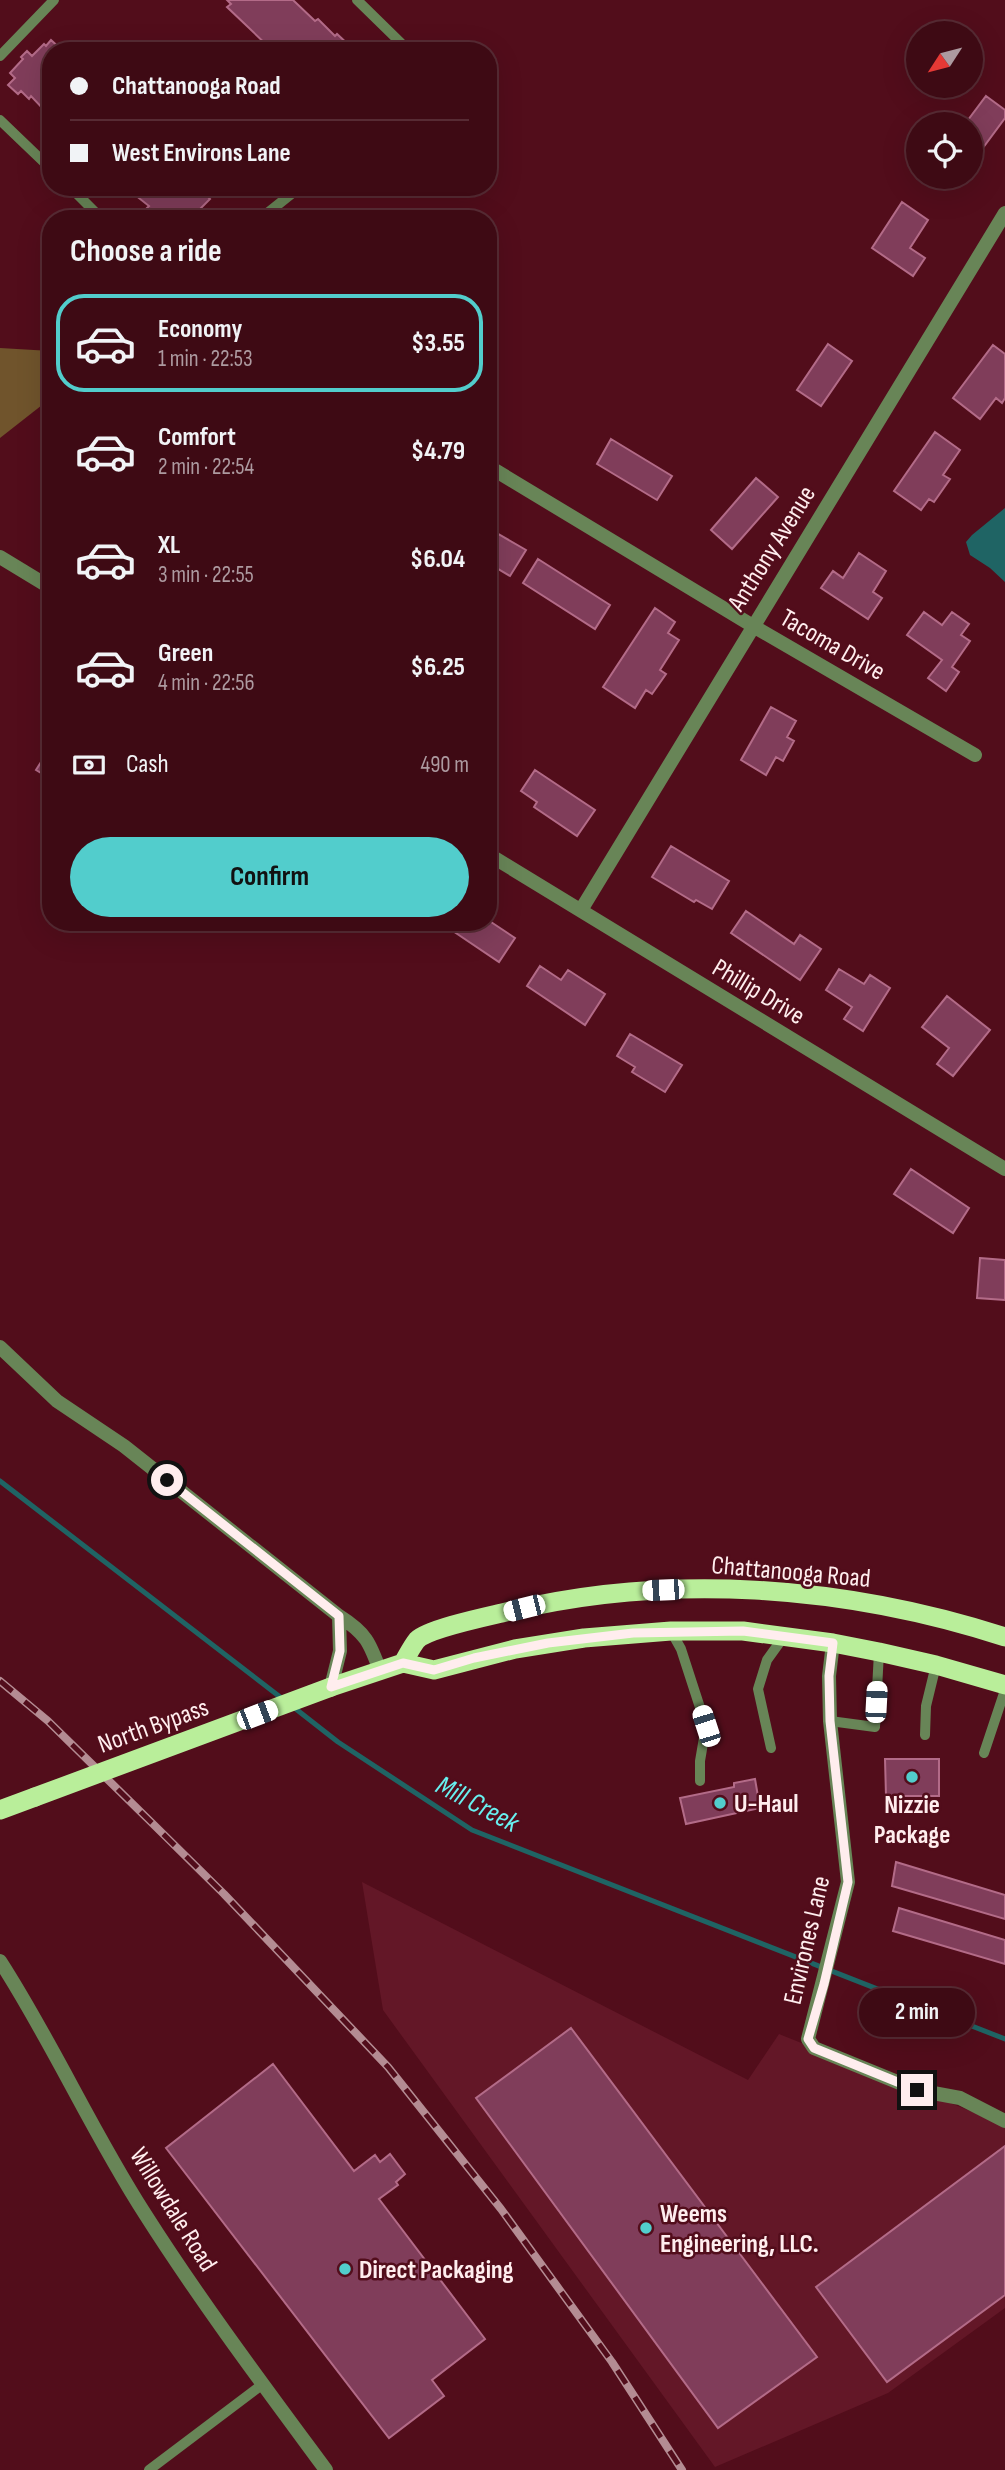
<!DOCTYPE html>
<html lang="en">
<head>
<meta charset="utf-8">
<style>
	body { margin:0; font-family:"Sofia Sans Condensed",sans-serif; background:#491822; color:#f1f3f6; height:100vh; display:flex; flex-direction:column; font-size:26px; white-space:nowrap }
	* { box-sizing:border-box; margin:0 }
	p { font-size:23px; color:#ad9aa0 }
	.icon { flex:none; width:38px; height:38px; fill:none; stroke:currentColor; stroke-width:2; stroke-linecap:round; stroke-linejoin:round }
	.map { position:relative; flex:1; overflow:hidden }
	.details { position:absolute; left:42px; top:210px; width:455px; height:721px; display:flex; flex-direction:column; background:#3e0a14; border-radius:28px; box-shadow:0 7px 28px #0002,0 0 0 2px #572b34 }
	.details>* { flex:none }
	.banner { position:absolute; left:42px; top:42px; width:455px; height:154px; border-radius:28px; box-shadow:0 7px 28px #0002,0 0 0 2px #572b34; display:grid; align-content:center; height:154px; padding:0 28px; background:#3e0a14 }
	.needle { width:46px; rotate:234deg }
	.buttons { position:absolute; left:906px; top:21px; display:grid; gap:14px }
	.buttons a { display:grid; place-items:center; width:77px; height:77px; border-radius:50%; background:#3e0a14; box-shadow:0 7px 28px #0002,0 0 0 2px #572b34; font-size:35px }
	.end { position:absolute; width:32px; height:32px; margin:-16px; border:9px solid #ffedee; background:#111; box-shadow:0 0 0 4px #111 }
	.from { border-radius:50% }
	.bubble { position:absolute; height:49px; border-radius:24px; background:#3e0a14; box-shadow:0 7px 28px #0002,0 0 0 2px #572b34; font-size:23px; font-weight:700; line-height:49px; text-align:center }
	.car { position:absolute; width:21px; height:42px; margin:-21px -10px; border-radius:9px; box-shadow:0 0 5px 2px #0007; background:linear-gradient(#fff 24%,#345 0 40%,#fff 0 76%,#345 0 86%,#fff 0) }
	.banner b { display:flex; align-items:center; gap:24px; height:66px; font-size:26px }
	.banner b+b { border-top:2px solid #572b34 }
	.banner i { width:18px; height:18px; background:#f1f3f6 }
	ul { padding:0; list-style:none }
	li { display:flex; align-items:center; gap:21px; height:98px; margin:0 14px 10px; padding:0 14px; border:4px solid transparent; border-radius:28px }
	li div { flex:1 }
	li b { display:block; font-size:26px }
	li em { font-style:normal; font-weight:700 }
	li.active { border-color:#52cdcc }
	li>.icon { width:63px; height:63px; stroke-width:1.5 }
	h2 { padding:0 28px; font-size:32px; line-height:84px }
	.pay { display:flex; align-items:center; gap:18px; height:77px; padding:0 28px; font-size:26px }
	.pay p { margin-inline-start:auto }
	.button { display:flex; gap:14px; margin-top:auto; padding:14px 28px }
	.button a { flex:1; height:80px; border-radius:42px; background:#52cdcc; color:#111; font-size:28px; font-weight:700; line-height:80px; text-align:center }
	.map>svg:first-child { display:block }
	.built { fill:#631727 }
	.forest { fill:#70542c }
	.water { fill:#1f6464 }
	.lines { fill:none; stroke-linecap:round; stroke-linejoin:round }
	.stream { stroke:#1f6464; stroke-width:5 }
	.building { fill:#803d5a; stroke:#b36b88; stroke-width:2 }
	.service { stroke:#688557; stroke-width:10 }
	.minor { stroke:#688557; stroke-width:14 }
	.tertiary { stroke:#688557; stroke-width:14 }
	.trunk { stroke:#b9ee9a; stroke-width:19 }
	.rail-casing { stroke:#b48c93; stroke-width:8 }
	.rail { stroke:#520d1b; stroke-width:5; stroke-dasharray:16; stroke-linecap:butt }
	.trunk-bridge { stroke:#b9ee9a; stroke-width:19 }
	.route { stroke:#ffedee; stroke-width:9 }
	.poi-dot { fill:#52cdcc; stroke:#520d1b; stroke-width:2.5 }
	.labels { text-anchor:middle; stroke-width:5; stroke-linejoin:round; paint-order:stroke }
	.street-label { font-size:26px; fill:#ffedee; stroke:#520d1b }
	.poi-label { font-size:26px; font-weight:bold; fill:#ffedee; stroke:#520d1b; text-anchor:start }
	.water-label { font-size:28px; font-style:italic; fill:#68f1f0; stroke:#520d1b }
</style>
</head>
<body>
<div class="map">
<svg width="1005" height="2470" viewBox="0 0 1005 2470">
	<rect width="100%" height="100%" fill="#520d1b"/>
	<path class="built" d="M362 1882 748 2080 779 2034 1005 2125V2308L888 2393 715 2467 383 2010Z"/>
	<path class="forest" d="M0 348 51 351V398L0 438Z"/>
	<path class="water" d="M1005 508V582L990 568 970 555 966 542 972 535Z"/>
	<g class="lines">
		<path class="stream" d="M0 1481 284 1700
			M292 1706 338 1742 472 1830 1005 2039"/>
	</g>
	<path class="building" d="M227 0H293L315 21 318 19 335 36 337 34 351 47 349 49 351 51H273L227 7 231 4Z
		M51 40 63 51H51V113L48 114 31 96 29 99 21 91 18 94 8 85 15 78 10 73 23 59 21 57 27 51 32 56 44 44 46 46Z
		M986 96 1005 110V118L971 164V124H965Z
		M125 187H208L212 191 207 196 210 199 199 210 205 216 203 219H158L147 208 149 206Z
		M902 202 928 220 910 248 925 258 913 276 872 248Z
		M828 344 852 361 821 406 797 390Z
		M993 345 1005 354V398L1002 403 996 398 980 419 953 398Z
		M488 357 497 363 488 378Z
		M935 432 960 450 943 475 950 479 934 502 929 499 921 510 894 491Z
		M611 439 672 476 657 500 597 464Z
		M756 478 778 497 732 549 711 530Z
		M488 528 526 550 510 576 488 563Z
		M859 553 886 571 873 592 882 598 868 619 821 588 833 571 843 578Z
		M538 559 610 605 595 629 523 583Z
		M655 608 675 622 668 633 679 640 660 670 666 674 652 694 646 690 635 708 603 687Z
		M924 612 942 625 952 612 969 624 961 635 970 641 952 667 959 672 946 691 928 678 942 660 907 635Z
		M771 707 796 721 787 737 794 741 783 761 776 757 766 775 741 760Z
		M48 751 51 753V779L36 770Z
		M535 770 595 810 577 836 534 807 537 802 521 791Z
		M671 846 729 881 712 909 696 900 694 902 652 877Z
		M746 911 794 944 800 935 821 949 800 980 731 933Z
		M488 920 515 938 499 962 441 923 488 922Z
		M540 966 561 980 568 970 605 994 585 1025 527 986Z
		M839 969 864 984 870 975 890 988 863 1031 844 1019 852 1007 826 990Z
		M947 996 990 1030 953 1076 937 1064 949 1048 922 1027Z
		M630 1034 682 1065 665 1092 632 1072 635 1067 617 1056Z
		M911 1169 969 1208 953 1233 894 1194Z
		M980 1258 1005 1260V1300L977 1298Z
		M885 1759H939V1796H886Z
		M755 1779 760 1808 686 1824 680 1798 734 1787V1783Z
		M896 1862 1005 1895V1919L892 1886Z
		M899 1908 1005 1940V1964L893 1931Z
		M571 2028 817 2357 718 2428 476 2098Z
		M273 2064 354 2171 375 2155 380 2162 390 2154 405 2174 396 2182 398 2185 379 2199 485 2339 432 2380 444 2396 389 2438 166 2148Z
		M1005 2146V2295L887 2382 816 2287Z"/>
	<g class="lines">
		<path class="service" d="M357 0 401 43 405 51
			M0 56 54 0
			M0 120 51 169
			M70 187 102 219
			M260 219 300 187
			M671 1631 681 1649 706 1726 700 1761V1781
			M830 1721 875 1727 879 1652
			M925 1735 926 1706 936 1665
			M771 1748 758 1689 767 1660 785 1635
			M984 1753 1005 1690
			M149 2470 263 2384"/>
		<path class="minor" d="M488 466 753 626 975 755
			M0 557 51 588
			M488 854 1005 1169
			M581 910 1005 213
			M833 1643 829 1676 830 1721 848 1882 808 2039 814 2048 917 2090 960 2098 1005 2121"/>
		<path class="tertiary" d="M0 1347 57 1401 124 1446 339 1616C366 1633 370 1643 380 1671
			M331 1687 340 1651 339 1616
			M0 1961C53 2043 92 2132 145 2214 201 2302 264 2386 326 2470"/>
		<path class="trunk" d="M403 1663C407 1656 412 1646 417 1640 428 1629 485 1617 502 1613 667 1572 844 1585 1005 1637
			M403 1663 434 1670 515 1649 584 1638 671 1631H743L833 1643 879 1652 936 1665 1005 1685
			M331 1687 403 1663
			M0 1810 35 1797"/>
		<g class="rail-casing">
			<path id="rail" d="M0 1681 48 1721 151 1822 224 1894 388 2067 501 2209 612 2362 682 2470"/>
		</g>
		<use href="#rail" class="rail"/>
		<path class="trunk-bridge" d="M35 1797 331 1687"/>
	</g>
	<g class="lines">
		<path class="route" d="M167 1480 339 1616 340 1651 331 1687 403 1663 434 1670 474 1658 548 1643 633 1633 743 1631 833 1643 829 1676 830 1721 848 1882 824 1984 808 2039 814 2048 917 2090"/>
	</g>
	<g class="poi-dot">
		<circle cx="912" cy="1777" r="7"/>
		<circle cx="720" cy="1803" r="7"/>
		<circle cx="646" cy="2228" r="7"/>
		<circle cx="345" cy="2269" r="7"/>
	</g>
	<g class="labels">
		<g class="street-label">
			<text transform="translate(771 548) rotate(-58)" y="9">Anthony Avenue</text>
			<text transform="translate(833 644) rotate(30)" y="9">Tacoma Drive</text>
			<text transform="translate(759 991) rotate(31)" y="9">Phillip Drive</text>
			<text transform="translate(791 1571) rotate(5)" y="9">Chattanooga Road</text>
			<text transform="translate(153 1725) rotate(-20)" y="9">North Bypass</text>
			<text transform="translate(806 1940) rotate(-77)" y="9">Environes Lane</text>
			<text transform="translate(174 2209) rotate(58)" y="9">Willowdale Road</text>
		</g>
		<g class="poi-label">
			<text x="734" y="1812">U-Haul</text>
			<text x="912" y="1813" text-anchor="middle">Nizzie<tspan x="912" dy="30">Package</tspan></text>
			<text x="660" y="2222">Weems<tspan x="660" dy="30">Engineering, LLC.</tspan></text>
			<text x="359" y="2278">Direct Packaging</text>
		</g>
		<g class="water-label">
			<text transform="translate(478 1803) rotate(28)" y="10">Mill Creek</text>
		</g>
	</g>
</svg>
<div class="buttons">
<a><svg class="needle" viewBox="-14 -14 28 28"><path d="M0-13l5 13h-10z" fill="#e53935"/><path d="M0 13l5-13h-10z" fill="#ad9aa0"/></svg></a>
<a><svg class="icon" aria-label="locate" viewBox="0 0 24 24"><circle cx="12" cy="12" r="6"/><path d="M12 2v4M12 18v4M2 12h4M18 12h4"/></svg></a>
</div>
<i class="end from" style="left:167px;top:1480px"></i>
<i class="end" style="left:917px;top:2090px"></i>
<div class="bubble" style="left:859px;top:1988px;width:116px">2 min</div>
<i class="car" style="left:663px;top:1590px;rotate:268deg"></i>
<i class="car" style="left:524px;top:1608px;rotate:256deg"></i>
<i class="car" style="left:876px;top:1702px;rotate:3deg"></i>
<i class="car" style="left:257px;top:1715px;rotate:69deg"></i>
<i class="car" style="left:706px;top:1726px;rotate:342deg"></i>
<div class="banner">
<b><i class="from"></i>Chattanooga Road</b>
<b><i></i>West Environs Lane</b>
</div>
<section class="details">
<h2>Choose a ride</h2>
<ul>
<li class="active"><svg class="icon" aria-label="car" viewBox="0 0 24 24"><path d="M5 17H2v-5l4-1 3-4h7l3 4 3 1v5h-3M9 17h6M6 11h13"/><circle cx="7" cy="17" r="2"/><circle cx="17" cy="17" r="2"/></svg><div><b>Economy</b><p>1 min · 22:53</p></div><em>$3.55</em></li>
<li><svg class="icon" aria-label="car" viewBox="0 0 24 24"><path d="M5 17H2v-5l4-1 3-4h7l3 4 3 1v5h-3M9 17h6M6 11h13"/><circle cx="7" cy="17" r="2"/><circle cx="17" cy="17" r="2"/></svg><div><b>Comfort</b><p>2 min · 22:54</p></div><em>$4.79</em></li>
<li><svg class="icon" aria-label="car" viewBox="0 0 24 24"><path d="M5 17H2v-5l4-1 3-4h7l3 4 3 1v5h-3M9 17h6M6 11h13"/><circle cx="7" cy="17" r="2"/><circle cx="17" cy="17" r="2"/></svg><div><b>XL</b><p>3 min · 22:55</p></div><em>$6.04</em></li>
<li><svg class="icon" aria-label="car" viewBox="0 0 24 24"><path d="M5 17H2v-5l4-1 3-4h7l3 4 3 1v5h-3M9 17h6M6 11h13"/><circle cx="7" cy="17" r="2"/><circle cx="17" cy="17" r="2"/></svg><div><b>Green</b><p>4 min · 22:56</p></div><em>$6.25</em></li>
</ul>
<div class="pay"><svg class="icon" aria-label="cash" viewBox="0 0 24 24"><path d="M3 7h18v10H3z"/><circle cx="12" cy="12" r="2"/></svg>Cash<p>490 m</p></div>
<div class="button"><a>Confirm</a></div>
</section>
</div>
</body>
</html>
